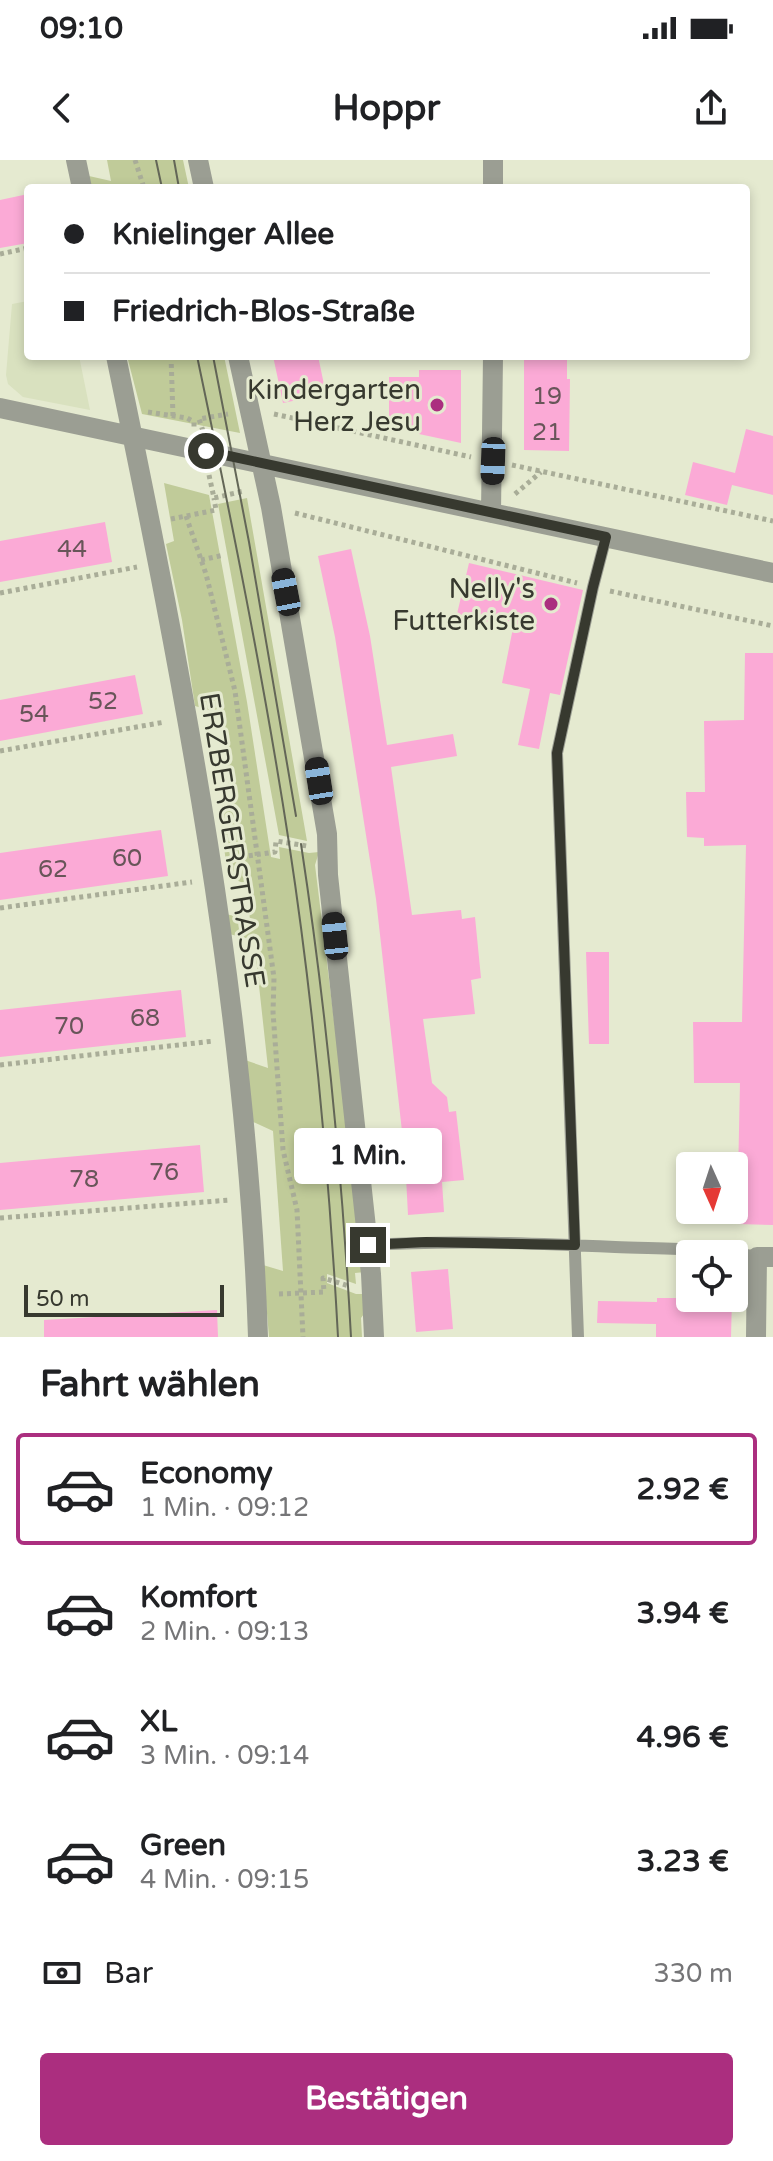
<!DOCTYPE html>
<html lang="de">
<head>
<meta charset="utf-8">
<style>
	body { margin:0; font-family:"Varela Round",sans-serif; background:#f6f6f6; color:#202124; height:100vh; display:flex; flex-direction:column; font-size:30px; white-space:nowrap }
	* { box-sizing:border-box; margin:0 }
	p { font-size:26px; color:#757577 }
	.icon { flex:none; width:44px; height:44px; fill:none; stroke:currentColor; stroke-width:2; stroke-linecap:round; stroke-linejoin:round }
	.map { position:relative; height:1177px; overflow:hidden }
	.sheet { display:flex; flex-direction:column; background:#fff; flex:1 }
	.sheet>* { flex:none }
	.banner { position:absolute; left:24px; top:24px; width:726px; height:176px; border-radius:8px; box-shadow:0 4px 12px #0003; display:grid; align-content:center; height:176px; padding:0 40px; background:#fff }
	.needle { width:52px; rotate:177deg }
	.controls { position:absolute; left:676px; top:992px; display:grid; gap:16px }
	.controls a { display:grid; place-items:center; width:72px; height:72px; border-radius:8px; background:#fff; box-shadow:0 4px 12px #0003; font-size:40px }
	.scale { position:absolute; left:24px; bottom:20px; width:200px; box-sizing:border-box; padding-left:8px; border:4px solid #37392f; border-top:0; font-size:22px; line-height:28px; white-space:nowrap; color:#37392f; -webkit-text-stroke:6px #e5ead0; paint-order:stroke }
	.end { position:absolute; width:36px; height:36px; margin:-18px; border:10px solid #37392f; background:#fff; box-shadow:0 0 0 4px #fff }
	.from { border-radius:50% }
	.bubble { position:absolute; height:56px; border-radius:8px; background:#fff; box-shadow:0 4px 12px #0003; font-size:26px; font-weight:800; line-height:56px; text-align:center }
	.car { position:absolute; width:24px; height:48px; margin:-24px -12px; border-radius:10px; box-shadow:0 0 6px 2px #0007; background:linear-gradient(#222 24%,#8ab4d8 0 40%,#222 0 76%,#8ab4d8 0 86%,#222 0) }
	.banner b { display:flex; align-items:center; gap:28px; height:76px; font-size:30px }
	.banner b+b { border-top:2px solid #e0e0e0 }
	.banner i { width:20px; height:20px; background:#202124 }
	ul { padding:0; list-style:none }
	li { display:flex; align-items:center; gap:24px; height:112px; margin:0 16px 12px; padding:0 24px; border:4px solid transparent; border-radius:8px }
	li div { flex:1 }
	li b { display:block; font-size:30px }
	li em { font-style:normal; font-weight:800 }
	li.on { border-color:#ab2e7f }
	li>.icon { width:72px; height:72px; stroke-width:1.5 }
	h2 { padding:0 40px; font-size:36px; line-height:96px }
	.pay { display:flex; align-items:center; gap:20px; height:88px; padding:0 40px; font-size:30px }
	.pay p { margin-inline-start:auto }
	.cta { display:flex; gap:16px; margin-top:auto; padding:16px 40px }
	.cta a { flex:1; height:92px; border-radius:8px; background:#ab2e7f; color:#fff; font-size:32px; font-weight:800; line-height:92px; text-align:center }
	.status { display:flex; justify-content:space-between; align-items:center; height:56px; padding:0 40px; background:#fff; direction:ltr }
	.status svg { height:22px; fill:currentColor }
	header { display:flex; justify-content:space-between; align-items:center; height:104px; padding:0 40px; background:#fff; font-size:36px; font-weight:800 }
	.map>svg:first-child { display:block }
	.built { fill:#d9e1bf }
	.green { fill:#c0cb99 }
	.building { fill:#fbaad6 }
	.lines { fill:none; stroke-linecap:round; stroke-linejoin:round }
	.path { stroke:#a9ad98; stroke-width:5; stroke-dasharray:4 4; stroke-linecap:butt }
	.lane { stroke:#9b9e93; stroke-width:12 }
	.street { stroke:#9b9e93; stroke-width:20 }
	.tram { stroke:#636657; stroke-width:2 }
	.route { stroke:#37392f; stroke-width:10 }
	.poi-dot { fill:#ab2e7f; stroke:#e5ead0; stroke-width:3 }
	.labels { text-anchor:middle; stroke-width:6; stroke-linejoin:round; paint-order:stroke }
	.number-label { font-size:24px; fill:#685559 }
	.poi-label { font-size:28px; fill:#37392f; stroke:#e5ead0; text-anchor:end }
	.street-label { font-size:28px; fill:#37392f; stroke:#e5ead0 }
</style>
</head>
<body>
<div class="status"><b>09:10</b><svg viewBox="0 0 49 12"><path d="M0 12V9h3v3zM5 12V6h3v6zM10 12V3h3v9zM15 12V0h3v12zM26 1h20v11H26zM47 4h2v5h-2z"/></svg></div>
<header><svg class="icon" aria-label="back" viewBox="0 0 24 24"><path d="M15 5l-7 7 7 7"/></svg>Hoppr<svg class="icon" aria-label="share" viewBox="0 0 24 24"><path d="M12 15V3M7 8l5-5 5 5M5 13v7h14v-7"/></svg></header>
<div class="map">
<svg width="773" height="1177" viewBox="0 0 773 1177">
	<rect width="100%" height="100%" fill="#e5ead0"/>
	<path class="built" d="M28 141V196H79L90 250 23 237 8 224 6 215 12 144Z"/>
	<path class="green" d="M107 0H183L189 28H91L89 16 111 21Z
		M127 196H224L240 273 142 254Z
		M164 323 209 335 247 542 271 697 280 699 279 687 309 693 319 692 315 705 365 1112 355 1113 356 1124 327 1114V1123L356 1134H366L369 1147 361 1158 362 1177H269L263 1105 283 1111 273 971 251 961 245 900 268 908 254 780 229 774 226 754 250 760 246 724 228 717 219 650 232 647 219 553 195 546 182 460 166 384 174 381Z
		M247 338 307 681 279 675 218 344Z"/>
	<path class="building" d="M28 34V83L0 88V40Z
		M273 196H318L326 234 283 243Z
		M524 196H567V219H570L569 291 524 290Z
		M419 210H461V283L419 274V268H389V217H419Z
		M746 269 773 276V335L732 325 727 345 685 335 693 302 735 313Z
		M105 362 112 402 0 422V381Z
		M351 389 370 476 387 585 453 574 457 596 391 607 412 755 461 750 462 759 475 757 481 818 471 820 475 854 423 859 432 923 447 937 449 952 456 951 464 1020 442 1022 444 1052 408 1055 405 998 376 739 335 477 318 396Z
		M469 403 583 430 560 535 550 533 539 589 518 585 530 529 502 523 513 468 457 454Z
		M745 493H773V1065L737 1064 740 923H694L693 862H742L746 685 704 686V678L687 677 686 632H705L704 561 744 560Z
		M135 515 143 554 0 581V540Z
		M161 670 168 716 0 740V693Z
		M586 792H609V884H589Z
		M181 830 186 877 0 897V850Z
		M200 985 204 1032 0 1050V1003Z
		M448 1109 453 1169 416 1172 411 1112Z
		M657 1138H732L731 1177H656V1164L597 1163 598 1141 657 1142Z
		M217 1150 218 1177H44V1160Z"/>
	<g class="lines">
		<path class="path" d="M135 0 144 28
			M0 94 28 88
			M171 196 173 256
			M148 252 187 258 194 262V269
			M274 254 471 297
			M203 271 199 259 228 254
			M512 305 773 361
			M209 315 214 338 244 331
			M515 334 541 312
			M295 353 577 423
			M186 356 206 414 235 531 274 818 273 852 283 990 297 1050 303 1177
			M171 359 216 350 214 338
			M201 400 224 395
			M610 431 773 466
			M0 433 137 407
			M0 591 165 562
			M233 698 275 692 276 681 307 686
			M0 748 192 722
			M0 905 214 881
			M0 1058 230 1040
			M279 1134 324 1132 323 1118 349 1126"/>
		<path class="lane" d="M368 1085C450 1080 533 1083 615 1087 662 1089 710 1088 757 1097
			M578 1177 557 593 593 427 606 377"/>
		<path class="street" d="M76 0 82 28
			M198 0 204 28
			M493 28V0
			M116 196C183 519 247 846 258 1177
			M238 196 271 347 327 674 328 715 371 1114 374 1177
			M0 248 773 413
			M491 353 493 196
			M756 1177 757 1097H773"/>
		<path class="tram" d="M156 0 162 28
			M174 0 179 28
			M197 196C231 358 264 520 289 683 314 847 329 1012 338 1177
			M213 196 249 382 296 656
			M301 684C326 848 342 1011 351 1177"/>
	</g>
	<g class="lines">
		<path class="route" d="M206 291 606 377 593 427 557 593 575 1085 426 1082 368 1085"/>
	</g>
	<g class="poi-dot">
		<circle cx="437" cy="245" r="8"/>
		<circle cx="551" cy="444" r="8"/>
	</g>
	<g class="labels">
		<g class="number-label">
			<text x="547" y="244">19</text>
			<text x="547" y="280">21</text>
			<text x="72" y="397">44</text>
			<text x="103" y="549">52</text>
			<text x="34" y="562">54</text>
			<text x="127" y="706">60</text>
			<text x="53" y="717">62</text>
			<text x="145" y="866">68</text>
			<text x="69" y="874">70</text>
			<text x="164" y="1020">76</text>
			<text x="84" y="1027">78</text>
		</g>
		<g class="poi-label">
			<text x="421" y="239">Kindergarten<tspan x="421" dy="32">Herz Jesu</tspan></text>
			<text x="535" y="438">Nelly's<tspan x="535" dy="32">Futterkiste</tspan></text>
		</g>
		<g class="street-label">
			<text transform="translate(233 680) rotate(81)" y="10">ERZBERGERSTRASSE</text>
		</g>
	</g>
</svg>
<div class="controls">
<a><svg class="needle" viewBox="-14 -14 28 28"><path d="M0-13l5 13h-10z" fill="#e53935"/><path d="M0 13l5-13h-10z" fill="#757577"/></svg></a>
<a><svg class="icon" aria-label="locate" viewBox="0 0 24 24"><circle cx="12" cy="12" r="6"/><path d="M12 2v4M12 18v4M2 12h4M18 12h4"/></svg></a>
</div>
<div class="scale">50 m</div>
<i class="end from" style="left:206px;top:291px"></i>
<i class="end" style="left:368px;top:1085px"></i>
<div class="bubble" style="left:294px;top:968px;width:148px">1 Min.</div>
<i class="car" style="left:493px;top:301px;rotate:182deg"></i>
<i class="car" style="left:286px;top:432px;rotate:349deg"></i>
<i class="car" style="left:319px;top:621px;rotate:351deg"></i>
<i class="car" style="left:335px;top:776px;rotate:354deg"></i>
<div class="banner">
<b><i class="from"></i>Knielinger Allee</b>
<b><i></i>Friedrich-Blos-Straße</b>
</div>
</div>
<section class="sheet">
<h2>Fahrt wählen</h2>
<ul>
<li class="on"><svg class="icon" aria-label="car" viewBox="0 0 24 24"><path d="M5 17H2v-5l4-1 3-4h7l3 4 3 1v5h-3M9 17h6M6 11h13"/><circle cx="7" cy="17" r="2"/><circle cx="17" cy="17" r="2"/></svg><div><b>Economy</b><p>1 Min. · 09:12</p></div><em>2.92 €</em></li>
<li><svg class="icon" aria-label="car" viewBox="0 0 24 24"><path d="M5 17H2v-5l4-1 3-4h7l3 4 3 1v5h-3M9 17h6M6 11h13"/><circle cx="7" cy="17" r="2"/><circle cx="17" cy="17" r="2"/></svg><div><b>Komfort</b><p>2 Min. · 09:13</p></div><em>3.94 €</em></li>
<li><svg class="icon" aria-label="car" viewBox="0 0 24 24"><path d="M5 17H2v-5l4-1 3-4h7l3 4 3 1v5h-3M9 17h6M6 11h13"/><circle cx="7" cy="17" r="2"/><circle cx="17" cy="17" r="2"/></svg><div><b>XL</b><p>3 Min. · 09:14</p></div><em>4.96 €</em></li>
<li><svg class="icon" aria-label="car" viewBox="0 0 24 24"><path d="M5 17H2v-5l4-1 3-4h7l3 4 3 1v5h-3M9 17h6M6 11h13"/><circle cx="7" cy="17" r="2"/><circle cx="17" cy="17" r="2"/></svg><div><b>Green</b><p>4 Min. · 09:15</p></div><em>3.23 €</em></li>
</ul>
<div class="pay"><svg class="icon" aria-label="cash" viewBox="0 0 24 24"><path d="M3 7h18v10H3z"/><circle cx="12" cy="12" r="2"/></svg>Bar<p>330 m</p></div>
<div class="cta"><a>Bestätigen</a></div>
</section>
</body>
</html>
